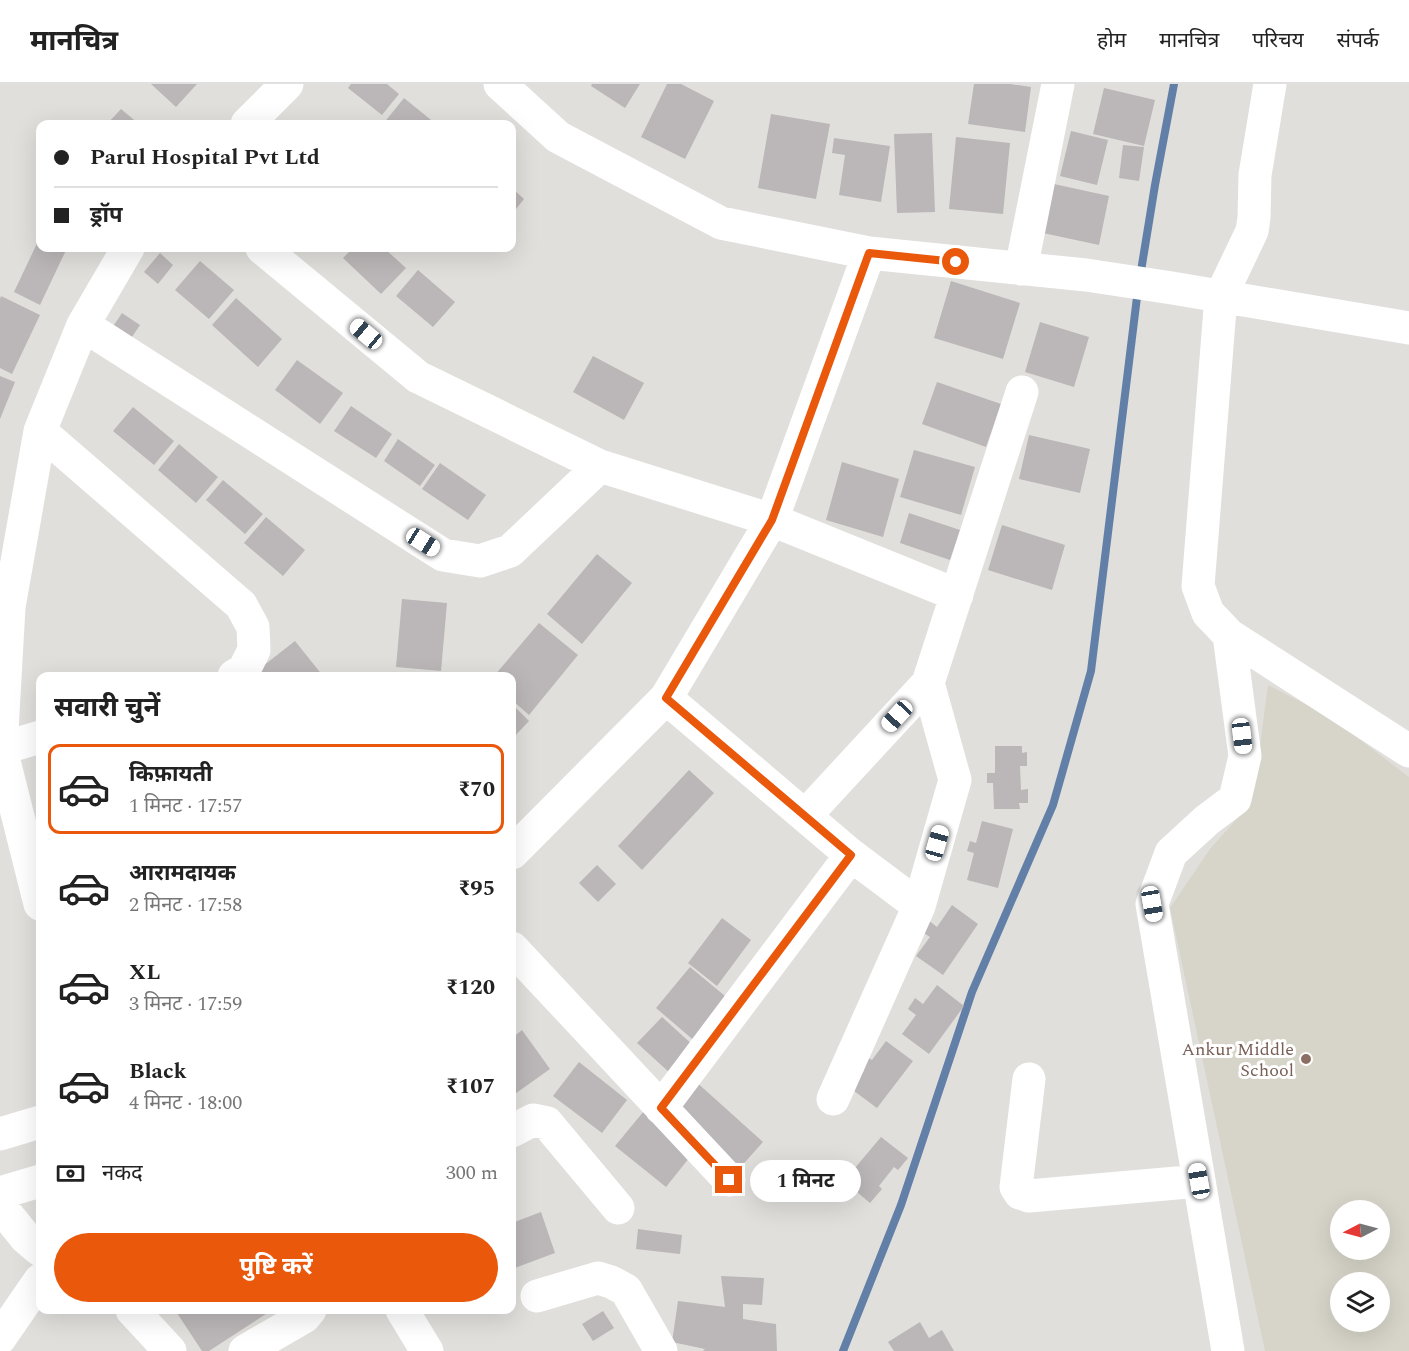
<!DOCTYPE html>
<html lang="hi">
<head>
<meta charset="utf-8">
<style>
	body { margin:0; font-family:Spectral,"Noto Sans Devanagari",serif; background:#f2f2f2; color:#222; height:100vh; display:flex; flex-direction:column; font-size:22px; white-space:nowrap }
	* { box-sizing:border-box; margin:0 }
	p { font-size:20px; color:#767676 }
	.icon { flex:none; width:33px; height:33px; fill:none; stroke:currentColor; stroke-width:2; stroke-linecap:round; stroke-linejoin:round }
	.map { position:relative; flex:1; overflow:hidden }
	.drawer { position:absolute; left:36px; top:588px; width:480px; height:642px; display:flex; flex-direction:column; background:#fff; border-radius:12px; box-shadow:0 6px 24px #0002 }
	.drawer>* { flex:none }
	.banner { position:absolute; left:36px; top:36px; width:480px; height:132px; border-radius:12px; box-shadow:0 6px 24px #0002; display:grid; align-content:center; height:132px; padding:0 18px; background:#fff }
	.needle { width:39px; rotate:264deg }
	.buttons { position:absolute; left:1330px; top:1116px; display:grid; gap:12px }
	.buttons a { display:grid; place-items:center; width:60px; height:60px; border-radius:50%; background:#fff; box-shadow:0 6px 24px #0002; font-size:30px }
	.end { position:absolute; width:27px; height:27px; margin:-14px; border:8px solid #ea580c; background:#fff; box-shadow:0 0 0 3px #fff }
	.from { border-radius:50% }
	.bubble { position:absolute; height:42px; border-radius:21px; background:#fff; box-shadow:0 6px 24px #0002; font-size:20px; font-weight:700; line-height:42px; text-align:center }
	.car { position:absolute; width:18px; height:36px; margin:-18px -9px; border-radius:8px; box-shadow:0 0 4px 2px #0007; background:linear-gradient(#fff 24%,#345 0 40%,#fff 0 76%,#345 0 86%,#fff 0) }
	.banner b { display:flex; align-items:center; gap:21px; height:57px; font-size:22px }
	.banner b+b { border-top:2px solid #e0e0e0 }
	.banner i { width:15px; height:15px; background:#222 }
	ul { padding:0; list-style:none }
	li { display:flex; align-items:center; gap:18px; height:90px; margin:0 12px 9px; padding:0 6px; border:3px solid transparent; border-radius:12px }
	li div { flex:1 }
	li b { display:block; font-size:22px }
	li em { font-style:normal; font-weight:700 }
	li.current { border-color:#ea580c }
	li>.icon { width:54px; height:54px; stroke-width:1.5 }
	h2 { padding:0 18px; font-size:27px; line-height:72px }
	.pay { display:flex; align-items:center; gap:15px; height:66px; padding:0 18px; font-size:22px }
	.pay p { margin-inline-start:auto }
	.primary-button { display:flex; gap:12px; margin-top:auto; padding:12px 18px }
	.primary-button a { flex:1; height:69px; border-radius:36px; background:#ea580c; color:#fff; font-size:24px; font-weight:700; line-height:69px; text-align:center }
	header { display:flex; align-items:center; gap:36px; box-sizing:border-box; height:84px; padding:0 30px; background:#fff; border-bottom:2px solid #e0e0e0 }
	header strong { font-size:28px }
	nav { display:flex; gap:33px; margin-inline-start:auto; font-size:21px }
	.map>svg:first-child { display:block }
	.built { fill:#d7d4c9; fill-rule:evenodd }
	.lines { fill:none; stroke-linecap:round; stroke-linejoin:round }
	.stream { stroke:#6280a7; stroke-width:8 }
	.building { fill:#bbb6b7 }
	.minor { stroke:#fff; stroke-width:33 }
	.route { stroke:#ea580c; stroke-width:8 }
	.education-dot { fill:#8d6e63; stroke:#fff; stroke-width:2 }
	.labels { text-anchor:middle; stroke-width:6; stroke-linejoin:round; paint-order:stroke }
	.education-label { font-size:18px; fill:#785e54; stroke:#fff; text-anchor:end }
</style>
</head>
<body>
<header>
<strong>मानचित्र</strong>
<nav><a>होम</a><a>मानचित्र</a><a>परिचय</a><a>संपर्क</a></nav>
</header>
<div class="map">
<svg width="1409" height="1267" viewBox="0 0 1409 1267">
	<rect width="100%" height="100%" fill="#e1dfdc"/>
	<path class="built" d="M1268 601 1329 632 1409 693V1267H1265L1170 824 1210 765 1243 728 1257 685ZM1341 1126H1380V1166H1341ZM1341 1198H1380V1238H1341Z"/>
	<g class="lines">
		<path class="stream" d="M1140 193 1155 101 1174 0
			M843 1267 901 1121 972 908 1053 721 1091 587 1138 205"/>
	</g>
	<path class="building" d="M151 0H197L176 23Z
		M351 0H387L399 10 382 31 348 4Z
		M592 0H640L625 24 591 2Z
		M667 0H681L714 17 685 75 641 53Z
		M974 0H1010L1031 3 1025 48 968 40Z
		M1104 4 1155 16 1144 62 1093 50Z
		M404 14 436 40H383Z
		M121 25 139 40H107Z
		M771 30 830 40 816 115 758 104Z
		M1071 47 1108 56 1097 101 1060 92Z
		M932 49 935 128 897 129 894 50Z
		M956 53 1010 59 1003 130 949 125Z
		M834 54 890 62 881 118 839 111 845 71 832 69Z
		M1123 61 1144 63 1139 97 1119 94Z
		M1054 100 1109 112 1099 161 1043 149Z
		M512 104 524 115 512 130Z
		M40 153V164H67L40 221 14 208Z
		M353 164H384L406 184 381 210 343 174Z
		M160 169 173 181 158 200 144 188Z
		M200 177 234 206 209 235 175 206Z
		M418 186 455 218 433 243 396 212Z
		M951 197 1020 219 1003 275 934 254Z
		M1 212 40 231 12 290 0 284V215Z
		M236 214 282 255 258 283 212 241Z
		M122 229 140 241 132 253 114 241Z
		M1040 238 1089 253 1074 303 1025 288Z
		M593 272 644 299 624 336 573 308Z
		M297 276 343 309 320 340 275 306Z
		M0 292 15 298 0 335Z
		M937 298 1001 320 986 363 922 340Z
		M351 322 392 350 376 374 334 347Z
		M133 323 174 357 154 381 113 347Z
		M1029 351 1090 365 1080 409 1019 395Z
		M398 355 435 381 420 402 384 377Z
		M179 360 218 393 196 419 158 386Z
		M914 366 975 383 961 431 900 413Z
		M842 378 899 395 883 453 826 436Z
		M440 379 486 411 468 436 422 405Z
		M223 396 263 430 245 450 206 416Z
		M909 429 960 446 950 476 900 459Z
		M266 433 305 466 283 492 244 459Z
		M1002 441 1065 461 1052 506 988 486Z
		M597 470 632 499 582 560 547 530Z
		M402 515 447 519 441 587 396 583Z
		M539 539 578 571 529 631 512 616V592H494Z
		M295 557 323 592H256L254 589Z
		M512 620 529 637 512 655Z
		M995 662H1022V669L1027 668V682H1020L1021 706 1028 705V719H1019L1020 725H994L993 699H987V689H995Z
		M689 686 714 709 642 786 618 762Z
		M982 737 1013 745 998 804 967 796 974 769 967 767 970 757 976 759Z
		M597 781 616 800 598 818 579 799Z
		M952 821 978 840 943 891 916 872 930 853 921 847 928 836 937 843Z
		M722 834 751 856 717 902 688 879Z
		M690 883 731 917 697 959 656 924Z
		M937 901 964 922 929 970 902 950 916 931 908 925 915 914 923 920Z
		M662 933 695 963 671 990 637 959Z
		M522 946 550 985 512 1012V954Z
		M886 957 913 977 877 1024 850 1004 864 987 858 982 865 972 872 976Z
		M579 978 627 1016 602 1049 553 1012Z
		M693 995 763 1058 738 1086 668 1023Z
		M644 1027 694 1068 666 1103 615 1062Z
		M881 1053 908 1074 898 1086 894 1083 879 1102 882 1105 870 1119 844 1097Z
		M541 1128 555 1169 512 1185V1139Z
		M638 1145 682 1151 680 1170 636 1165Z
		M721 1192 764 1194 762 1221 743 1220V1235L776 1240 777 1267H703L705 1265 672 1258 678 1217 725 1223Z
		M175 1226H272L209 1267H202Z
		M603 1227 614 1244 593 1257 582 1240Z
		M920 1238 929 1254 942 1246 954 1267H894L888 1258Z"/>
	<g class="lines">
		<path class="minor" d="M500 0 558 53 721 139 869 169 1086 191 1172 204 1409 244
			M1270 0 1255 91 1254 134 1252 147 1221 212 1198 502 1208 529 1229 551 1409 667
			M247 40 287 0
			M262 164 418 293 600 382 772 436 957 511
			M1021 185 1058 0
			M83 241 443 471 480 477 510 467 600 382
			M40 347 241 521 253 543 254 566 244 586 234 592
			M666 614 851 771 919 822
			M0 665 40 653
			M805 732 928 599 1022 308
			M512 769 666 614 772 436 869 169
			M40 820 1 665 9 523 40 347 83 241 128 164
			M512 864 729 1096
			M1029 995 1016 1103 1020 1109 1029 1112 1199 1097
			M833 1015 919 822 955 696 928 599
			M661 1024 851 771
			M512 1047 533 1036 547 1039 618 1124
			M0 1050 40 1038
			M0 1109 40 1097
			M0 1122 26 1154 40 1166
			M537 1212 598 1194 611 1198 626 1206 661 1267
			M132 1226 170 1267
			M402 1226 427 1267
			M0 1254 40 1196
			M245 1267 304 1233 310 1226
			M1228 1267 1152 820 1171 769 1207 736 1235 715 1245 672 1229 551"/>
	</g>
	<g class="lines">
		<path class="route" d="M729 1096 661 1024 851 771 666 614 772 436 869 169 956 178"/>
	</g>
	<circle class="education-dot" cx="1306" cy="975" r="6"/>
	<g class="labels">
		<g class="education-label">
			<text x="1294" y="971">Ankur Middle<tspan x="1294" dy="21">School</tspan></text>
		</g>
	</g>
</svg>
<div class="buttons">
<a><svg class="needle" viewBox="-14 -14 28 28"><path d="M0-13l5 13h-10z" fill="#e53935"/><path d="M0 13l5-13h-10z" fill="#767676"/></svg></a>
<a><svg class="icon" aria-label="layers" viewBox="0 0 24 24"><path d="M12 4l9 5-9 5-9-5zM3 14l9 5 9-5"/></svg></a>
</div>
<i class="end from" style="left:956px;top:178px"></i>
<i class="end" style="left:729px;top:1096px"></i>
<div class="bubble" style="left:750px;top:1076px;width:111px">1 मिनट</div>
<i class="car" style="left:366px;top:250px;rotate:310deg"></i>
<i class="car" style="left:423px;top:458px;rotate:122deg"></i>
<i class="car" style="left:897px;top:632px;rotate:223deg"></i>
<i class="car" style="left:1242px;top:652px;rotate:173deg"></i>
<i class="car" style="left:937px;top:759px;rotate:16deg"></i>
<i class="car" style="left:1152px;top:820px;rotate:170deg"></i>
<i class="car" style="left:1199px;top:1097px;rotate:350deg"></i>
<div class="banner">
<b><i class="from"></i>Parul Hospital Pvt Ltd</b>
<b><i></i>ड्रॉप</b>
</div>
<section class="drawer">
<h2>सवारी चुनें</h2>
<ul>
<li class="current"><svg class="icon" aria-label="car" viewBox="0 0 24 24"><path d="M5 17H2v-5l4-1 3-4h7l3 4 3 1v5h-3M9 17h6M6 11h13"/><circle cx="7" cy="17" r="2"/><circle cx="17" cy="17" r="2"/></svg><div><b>किफ़ायती</b><p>1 मिनट · 17:57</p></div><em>₹70</em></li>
<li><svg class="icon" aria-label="car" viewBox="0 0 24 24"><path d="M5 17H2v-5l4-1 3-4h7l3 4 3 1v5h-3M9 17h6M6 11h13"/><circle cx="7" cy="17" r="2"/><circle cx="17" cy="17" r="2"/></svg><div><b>आरामदायक</b><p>2 मिनट · 17:58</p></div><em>₹95</em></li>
<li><svg class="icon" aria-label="car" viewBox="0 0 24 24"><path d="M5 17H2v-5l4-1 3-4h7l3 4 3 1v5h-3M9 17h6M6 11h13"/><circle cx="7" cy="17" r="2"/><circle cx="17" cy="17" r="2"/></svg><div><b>XL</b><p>3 मिनट · 17:59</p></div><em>₹120</em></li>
<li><svg class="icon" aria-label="car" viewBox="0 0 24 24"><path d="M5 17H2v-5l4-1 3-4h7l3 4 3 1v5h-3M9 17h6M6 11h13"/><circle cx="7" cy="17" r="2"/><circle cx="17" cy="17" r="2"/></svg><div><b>Black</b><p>4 मिनट · 18:00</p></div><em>₹107</em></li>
</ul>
<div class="pay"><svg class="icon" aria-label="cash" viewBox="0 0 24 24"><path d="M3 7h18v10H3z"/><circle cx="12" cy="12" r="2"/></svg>नकद<p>300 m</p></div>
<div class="primary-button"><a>पुष्टि करें</a></div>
</section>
</div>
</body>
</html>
